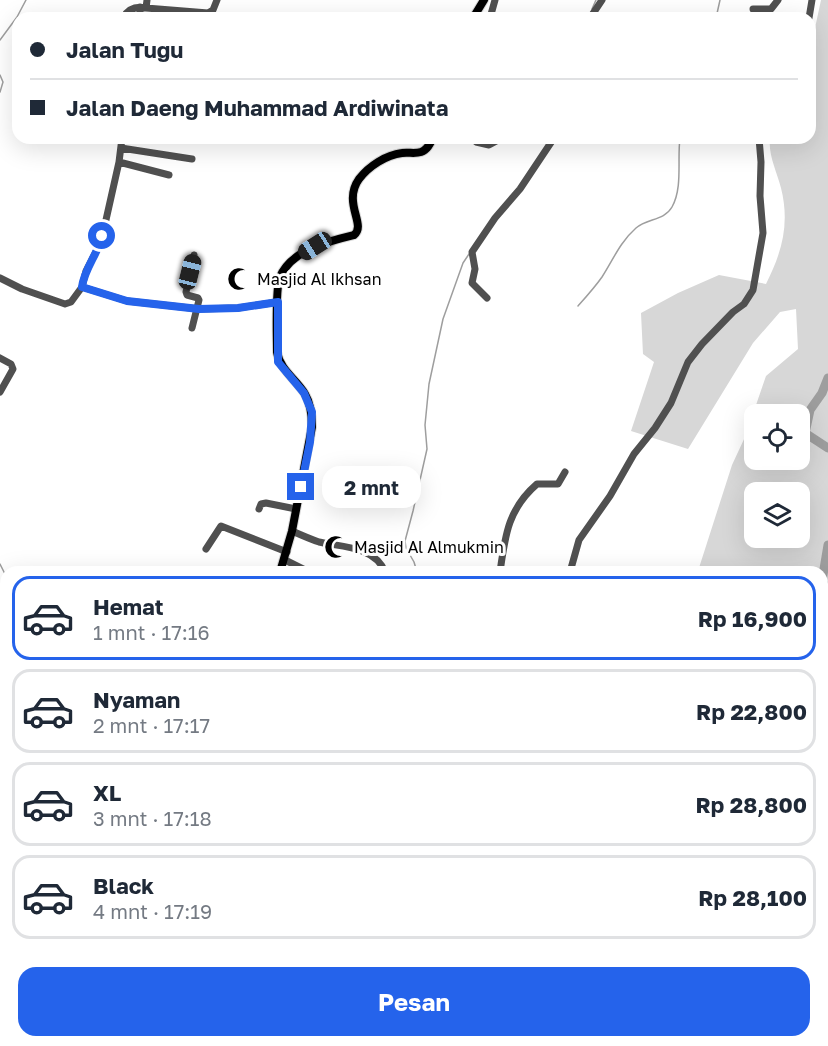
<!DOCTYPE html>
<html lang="id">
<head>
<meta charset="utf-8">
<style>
	body { margin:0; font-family:"Golos Text",sans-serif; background:#f2f2f3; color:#1f2937; height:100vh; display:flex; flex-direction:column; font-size:22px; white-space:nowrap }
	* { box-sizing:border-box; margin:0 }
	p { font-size:20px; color:#747a83 }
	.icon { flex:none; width:33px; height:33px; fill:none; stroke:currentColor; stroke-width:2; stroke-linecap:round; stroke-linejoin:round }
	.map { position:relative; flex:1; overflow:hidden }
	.side { position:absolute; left:0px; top:566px; width:828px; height:482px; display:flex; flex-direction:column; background:#fff; border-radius:18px 18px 0 0; box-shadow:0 6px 24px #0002 }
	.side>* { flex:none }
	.top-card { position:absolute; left:12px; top:12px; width:804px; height:132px; border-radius:18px; box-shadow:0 6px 24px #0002; display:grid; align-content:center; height:132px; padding:0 18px; background:#fff }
	.buttons { position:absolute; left:744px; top:404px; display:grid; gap:12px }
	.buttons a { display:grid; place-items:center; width:66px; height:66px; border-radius:12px; background:#fff; box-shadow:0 6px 24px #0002; font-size:30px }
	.end { position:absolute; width:27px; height:27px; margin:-14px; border:8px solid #2563eb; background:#fff; box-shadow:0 0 0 3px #fff }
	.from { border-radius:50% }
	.bubble { position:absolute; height:42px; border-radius:18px; background:#fff; box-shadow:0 6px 24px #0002; font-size:20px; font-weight:700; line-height:42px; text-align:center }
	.car { position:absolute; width:18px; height:36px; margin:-18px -9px; border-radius:8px; box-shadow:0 0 4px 2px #0007; background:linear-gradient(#222 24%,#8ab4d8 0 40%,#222 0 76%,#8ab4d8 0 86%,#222 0) }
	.top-card b { display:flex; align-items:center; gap:21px; height:57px; font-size:22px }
	.top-card b+b { border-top:2px solid #e0e1e3 }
	.top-card i { width:15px; height:15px; background:#1f2937 }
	ul { padding:10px 0 0; list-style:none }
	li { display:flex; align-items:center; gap:18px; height:84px; margin:0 12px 9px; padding:0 6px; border:3px solid #e0e1e3; border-radius:18px }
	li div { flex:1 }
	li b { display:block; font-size:22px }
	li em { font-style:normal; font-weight:700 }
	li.selected { border-color:#2563eb }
	li>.icon { width:54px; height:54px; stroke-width:1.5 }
	.cta { display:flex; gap:12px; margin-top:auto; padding:12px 18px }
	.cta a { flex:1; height:69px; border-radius:18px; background:#2563eb; color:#fff; font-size:24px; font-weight:700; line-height:69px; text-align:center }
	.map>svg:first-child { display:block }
	.green { fill:#d7d7d7; fill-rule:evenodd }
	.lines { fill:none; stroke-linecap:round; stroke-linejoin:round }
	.stream { stroke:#9e9e9e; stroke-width:1.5 }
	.river { stroke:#9e9e9e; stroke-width:9 }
	.major-casing { stroke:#dbdbdb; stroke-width:10 }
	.minor { stroke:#505050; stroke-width:7 }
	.major { stroke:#000; stroke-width:8 }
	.route { stroke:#2563eb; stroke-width:8 }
	.labels { text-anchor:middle; stroke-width:6; stroke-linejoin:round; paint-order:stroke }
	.poi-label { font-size:16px; fill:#000; stroke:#fff; text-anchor:start }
</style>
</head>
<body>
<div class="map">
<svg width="828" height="1046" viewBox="0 0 828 1046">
	<rect width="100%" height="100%" fill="#fff"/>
	<path class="green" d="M821 0H828V881L822 878V833L824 830 822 827V572L698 571 732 465 745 437 766 376 798 349 796 309 780 312 753 343 688 449 631 431 654 362 643 354 641 313 678 293 719 275 766 284C782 252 790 224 781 188 777 172 768 155 770 138H810V40L815 28ZM754 414H800V459H754ZM754 492H800V537H754Z
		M443 1041H539L536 1046H441Z
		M687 1041H744L743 1046H686Z"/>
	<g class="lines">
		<path class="stream" d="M592 9 596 0
			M691 18 694 13 699 18
			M716 18 720 0
			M0 40 17 17 26 0
			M0 75 3 82 0 92
			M578 306C586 297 595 287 602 277 613 260 620 242 636 228 647 218 664 221 672 207 683 187 677 160 680 138
			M0 564 6 576
			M417 572 414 562 406 548 405 541 413 511 427 449 425 425 429 384 443 319 463 263 469 254
			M0 889 6 870"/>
		<path class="river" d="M828 378 822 393 810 410 805 433 828 448
			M828 545 822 581 828 592
			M822 666 828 662
			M426 1046 427 1041"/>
		<g class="major-casing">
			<path id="major" d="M473 18 484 0
				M280 572 292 531 312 427C312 415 311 404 305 394 296 379 280 370 277 352 277 337 275 288 280 277 291 250 329 241 354 235 367 225 342 203 359 179 369 166 386 155 402 153 408 152 415 154 421 152 427 150 430 144 433 138
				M61 1046 63 1041"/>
		</g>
		<path class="minor" d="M140 7V18
			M146 8 208 13 213 10 217 0
			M753 9H771L778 0
			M123 18C128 9 136 6 146 8L147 0
			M490 18 495 0
			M590 18 602 0
			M809 18 812 0
			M473 138 476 142 489 145 502 138
			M121 148 192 159
			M119 162 169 175
			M0 278 22 289 65 304 71 302 82 287 127 301 199 309 238 308 278 302
			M82 287 86 271 101 242 119 162 122 138
			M487 298 472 283 475 269 472 252 495 218 520 189 554 138
			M192 328 199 300 198 298 187 295 186 292 194 255
			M0 358 11 364 13 369 0 392
			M259 509 261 504 266 503 296 509
			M292 531C301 535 310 539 319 542 341 547 375 546 385 572
			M206 549 221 526 287 552
			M285 560 309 572
			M500 572C505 536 508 509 537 484H558L565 472
			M570 572 579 540 610 496 634 454 655 428 671 403 688 362 702 344 733 312 744 304 753 290 763 233 760 196 761 162 759 138
			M0 840 4 827
			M0 911 3 910 6 903
			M0 1004 6 1007
			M90 1041 102 1046
			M13 1046 15 1041"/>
		<use href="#major" class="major"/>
	</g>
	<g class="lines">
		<path class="route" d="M102 236C98 254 84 269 82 287L127 301 199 309 238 308 278 302V362L304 393 312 412 310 442 301 487"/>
	</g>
	<defs>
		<g id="mosque-bare" transform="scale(1.8)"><path d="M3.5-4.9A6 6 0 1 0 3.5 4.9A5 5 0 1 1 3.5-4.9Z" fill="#000" stroke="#fff" stroke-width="2.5" paint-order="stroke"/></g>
	</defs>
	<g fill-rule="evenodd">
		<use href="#mosque-bare" x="239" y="279"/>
		<use href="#mosque-bare" x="336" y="547"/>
	</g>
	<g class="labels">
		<g class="poi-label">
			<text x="257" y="285">Masjid Al Ikhsan</text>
			<text x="354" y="553">Masjid Al Almukmin</text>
		</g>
	</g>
</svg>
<div class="buttons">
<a><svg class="icon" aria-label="locate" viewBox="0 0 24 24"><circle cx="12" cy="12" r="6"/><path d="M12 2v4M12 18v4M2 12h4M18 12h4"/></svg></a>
<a><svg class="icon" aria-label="layers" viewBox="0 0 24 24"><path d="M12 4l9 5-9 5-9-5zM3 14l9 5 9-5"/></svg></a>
</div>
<i class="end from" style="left:102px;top:236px"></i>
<i class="end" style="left:301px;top:487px"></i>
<div class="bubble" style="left:322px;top:466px;width:99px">2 mnt</div>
<i class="car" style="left:315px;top:246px;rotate:238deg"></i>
<i class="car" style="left:190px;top:272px;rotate:14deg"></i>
<div class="top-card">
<b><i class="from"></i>Jalan Tugu</b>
<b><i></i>Jalan Daeng Muhammad Ardiwinata</b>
</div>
<section class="side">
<ul>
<li class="selected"><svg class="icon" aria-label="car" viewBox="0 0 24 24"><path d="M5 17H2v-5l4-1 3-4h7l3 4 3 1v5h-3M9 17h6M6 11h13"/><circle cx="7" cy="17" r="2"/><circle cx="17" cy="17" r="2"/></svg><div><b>Hemat</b><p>1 mnt · 17:16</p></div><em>Rp 16,900</em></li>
<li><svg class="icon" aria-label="car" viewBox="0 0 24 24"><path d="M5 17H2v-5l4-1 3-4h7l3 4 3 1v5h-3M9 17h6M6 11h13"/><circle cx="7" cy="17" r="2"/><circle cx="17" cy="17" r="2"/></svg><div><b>Nyaman</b><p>2 mnt · 17:17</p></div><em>Rp 22,800</em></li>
<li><svg class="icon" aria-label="car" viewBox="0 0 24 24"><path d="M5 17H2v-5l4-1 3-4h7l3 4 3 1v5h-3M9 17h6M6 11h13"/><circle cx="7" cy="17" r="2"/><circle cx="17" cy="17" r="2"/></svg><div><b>XL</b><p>3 mnt · 17:18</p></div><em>Rp 28,800</em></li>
<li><svg class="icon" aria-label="car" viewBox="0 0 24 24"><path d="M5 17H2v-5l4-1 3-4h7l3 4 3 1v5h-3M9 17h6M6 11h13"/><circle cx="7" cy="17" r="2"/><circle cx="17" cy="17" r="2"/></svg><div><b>Black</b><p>4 mnt · 17:19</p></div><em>Rp 28,100</em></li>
</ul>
<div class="cta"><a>Pesan</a></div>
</section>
</div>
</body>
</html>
